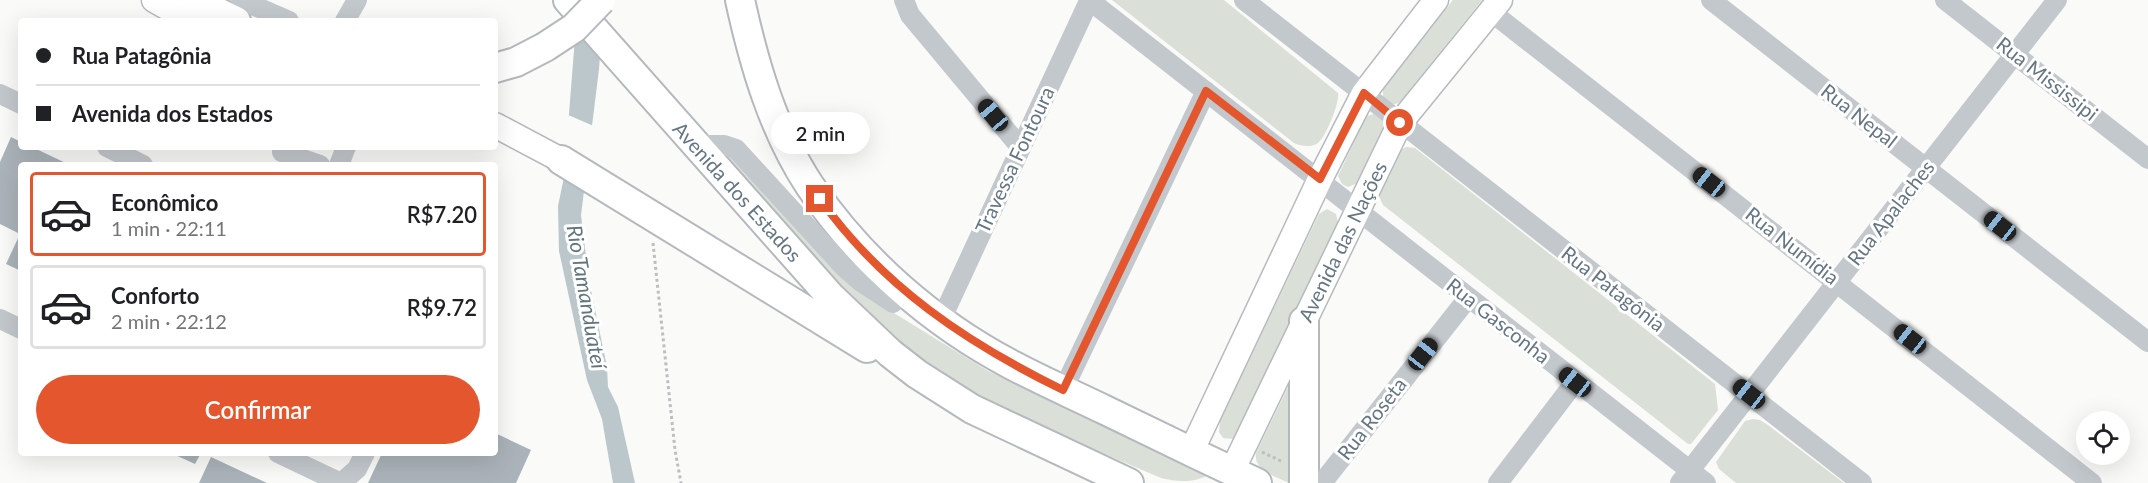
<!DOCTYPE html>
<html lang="pt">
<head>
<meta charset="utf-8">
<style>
	body { margin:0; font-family:Lato,sans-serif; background:#f2f2f2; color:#202124; height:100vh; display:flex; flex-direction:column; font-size:22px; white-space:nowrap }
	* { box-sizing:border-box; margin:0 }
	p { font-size:20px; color:#757577 }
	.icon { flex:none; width:33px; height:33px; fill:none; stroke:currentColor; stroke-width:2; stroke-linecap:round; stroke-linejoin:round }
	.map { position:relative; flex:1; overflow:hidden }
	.drawer { position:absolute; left:18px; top:162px; width:480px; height:294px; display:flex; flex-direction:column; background:#fff; border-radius:6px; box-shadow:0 6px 24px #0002 }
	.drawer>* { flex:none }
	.top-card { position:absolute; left:18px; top:18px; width:480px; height:132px; border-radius:6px; box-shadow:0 6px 24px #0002; display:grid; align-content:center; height:132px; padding:0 18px; background:#fff }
	.fabs { position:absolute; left:2076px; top:411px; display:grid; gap:12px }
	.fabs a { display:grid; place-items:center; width:54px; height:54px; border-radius:50%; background:#fff; box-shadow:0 6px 24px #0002; font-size:30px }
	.end { position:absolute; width:27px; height:27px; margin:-14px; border:8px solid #e4572e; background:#fff; box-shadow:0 0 0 3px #fff }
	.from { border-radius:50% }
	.bubble { position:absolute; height:42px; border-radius:21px; background:#fff; box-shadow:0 6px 24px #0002; font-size:20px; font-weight:600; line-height:42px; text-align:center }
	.car { position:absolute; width:18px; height:36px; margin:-18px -9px; border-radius:8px; box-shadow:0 0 4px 2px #0007; background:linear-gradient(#222 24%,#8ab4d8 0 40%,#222 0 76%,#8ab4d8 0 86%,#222 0) }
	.top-card b { display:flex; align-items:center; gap:21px; height:57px; font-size:22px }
	.top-card b+b { border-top:2px solid #e0e0e0 }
	.top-card i { width:15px; height:15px; background:#202124 }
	ul { padding:10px 0 0; list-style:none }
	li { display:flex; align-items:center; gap:18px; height:84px; margin:0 12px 9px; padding:0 6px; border:3px solid #e0e0e0; border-radius:6px }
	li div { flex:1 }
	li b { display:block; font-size:22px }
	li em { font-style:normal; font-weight:600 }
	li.current { border-color:#e4572e }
	li>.icon { width:54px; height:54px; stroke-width:1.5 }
	.primary-button { display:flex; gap:12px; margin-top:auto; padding:12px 18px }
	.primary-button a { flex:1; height:69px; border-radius:36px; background:#e4572e; color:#fff; font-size:24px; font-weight:600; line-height:69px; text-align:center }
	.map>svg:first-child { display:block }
	.green { fill:#dadfd7 }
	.water { fill:#bbc7cb }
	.pier { fill:#fafaf8 }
	.building { fill:#aab3b9 }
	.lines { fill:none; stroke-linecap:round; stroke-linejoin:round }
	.major-casing { stroke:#b5babe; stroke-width:27 }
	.highway-casing { stroke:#b4b9bd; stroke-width:32 }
	.path { stroke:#bbbfc2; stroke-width:3; stroke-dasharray:3 3; stroke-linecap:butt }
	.minor { stroke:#c3c8cc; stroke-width:20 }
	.major { stroke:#fff; stroke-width:24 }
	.highway { stroke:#fff; stroke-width:28 }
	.highway-bridge-casing { stroke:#b4b9bd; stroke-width:32; stroke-linecap:butt }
	.highway-bridge { stroke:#fff; stroke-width:28 }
	.route { stroke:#e4572e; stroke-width:8 }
	.labels { text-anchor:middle; stroke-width:6; stroke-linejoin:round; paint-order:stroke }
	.street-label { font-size:20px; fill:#657683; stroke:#fff }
	.water-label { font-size:21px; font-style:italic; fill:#60757c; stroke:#fff }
</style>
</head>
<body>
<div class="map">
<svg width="2148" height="483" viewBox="0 0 2148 483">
	<rect width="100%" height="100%" fill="#fafaf8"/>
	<path class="green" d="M1112 0H1224L1338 93C1340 102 1326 137 1318 143 1311 148 1301 146 1294 143Z
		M1453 0H1482L1400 102 1393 105 1383 99V90Z
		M1374 114 1384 121V128L1358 183 1348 187 1342 184 1338 176 1364 121 1367 116Z
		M1406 147 1415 148 1715 384 1718 410 1691 444H1688L1383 205 1379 196 1401 150Z
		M720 153 729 155 863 294 988 371 1208 470V475C1194 483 1178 482 1161 478L999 409 937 374 879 330Z
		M1327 209 1336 214 1338 223 1234 439 1223 438 1219 432 1220 421 1319 214Z
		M1289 385H1291L1294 483H1289C1276 476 1253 471 1256 453Z
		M1753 419 1760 420 1768 425 1844 483H1736L1719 469 1716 462 1745 421Z"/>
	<path class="water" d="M578 0H604L599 69 581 215 589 281 607 367 608 387 618 407 635 483H613L602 419 587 380 559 251 558 206 564 177Z"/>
	<path class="pier" d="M566 114 596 127 589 187 561 171Z"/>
	<path class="building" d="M11 137 21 142V147H32L70 165H21V271L6 264 20 234 0 224V162Z
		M495 433 531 450 516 483H368L382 453H495Z
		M171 453H201L195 464Z
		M211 457 267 483H199Z"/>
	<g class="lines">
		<g class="major-casing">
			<path id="major" d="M154 0 191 21
				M495 125 561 160
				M1191 452 1320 179 1364 93 1436 0
				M1232 471 1400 123 1500 0"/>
		</g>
		<g class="highway-casing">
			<path id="highway" d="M193 0 236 21
				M568 0 831 297 890 353 917 374 972 409 1129 483
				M740 0C754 64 773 130 810 186 860 260 932 323 1012 365 1042 381 1074 395 1105 410 1156 435 1206 459 1257 483
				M495 68 516 62 545 47
				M561 160 867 348
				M1304 483V321"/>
		</g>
		<path class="path" d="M653 243 675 450 681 483
			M1262 452 1283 462"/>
		<path class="minor" d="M241 0 289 21
			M904 0 910 15 1021 148
			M1089 0C1295 160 1500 322 1706 483
			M1244 0 1862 483
			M1711 0 2148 342
			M1945 0 2148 159
			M1490 11 2092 483
			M345 21 357 0
			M0 94 21 104
			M695 145H724L736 149 844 267 861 282 893 303
			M107 147 143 165
			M282 152 320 165
			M339 165 346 147
			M0 319 21 329
			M941 320 1089 1
			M1063 390 1206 91
			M278 453 341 483 357 469 365 453
			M1322 483 1468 298
			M1498 483 1575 382
			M1680 483 2057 0"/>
		<use href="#major" class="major"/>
		<use href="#highway" class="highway"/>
		<g class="highway-bridge-casing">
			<path id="highway-bridge" d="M545 47 574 28 601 0"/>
		</g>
		<use href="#highway-bridge" class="highway-bridge"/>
	</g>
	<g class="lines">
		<path class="route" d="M820 199C883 287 967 343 1063 390L1206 91 1320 179 1364 93 1400 123"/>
	</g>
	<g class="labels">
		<g class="street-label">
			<text transform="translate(2047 79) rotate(38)" y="7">Rua Mississipi</text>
			<text transform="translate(1859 116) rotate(38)" y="7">Rua Nepal</text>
			<text transform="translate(1015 160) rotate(-65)" y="7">Travessa Fontoura</text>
			<text transform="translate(737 192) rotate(48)" y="7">Avenida dos Estados</text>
			<text transform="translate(1891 213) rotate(-52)" y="7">Rua Apalaches</text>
			<text transform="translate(1343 242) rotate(-64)" y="7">Avenida das Nações</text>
			<text transform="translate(1792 246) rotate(38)" y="7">Rua Numídia</text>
			<text transform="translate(1613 289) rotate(38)" y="7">Rua Patagônia</text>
			<text transform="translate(1498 321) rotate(38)" y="7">Rua Gasconha</text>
			<text transform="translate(1372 419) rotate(-52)" y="7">Rua Roseta</text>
		</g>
		<g class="water-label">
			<text transform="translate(586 297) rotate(80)" y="7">Rio Tamanduateí</text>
		</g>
	</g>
</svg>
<div class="fabs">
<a><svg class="icon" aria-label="locate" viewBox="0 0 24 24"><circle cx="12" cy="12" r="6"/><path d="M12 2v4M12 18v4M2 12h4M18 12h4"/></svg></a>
</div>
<i class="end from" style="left:1400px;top:123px"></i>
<i class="end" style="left:820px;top:199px"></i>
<div class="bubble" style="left:771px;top:112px;width:99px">2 min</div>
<i class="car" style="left:993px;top:115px;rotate:320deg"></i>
<i class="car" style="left:1709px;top:182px;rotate:308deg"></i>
<i class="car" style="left:2000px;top:226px;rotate:308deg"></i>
<i class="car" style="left:1910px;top:339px;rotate:308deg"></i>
<i class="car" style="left:1423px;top:354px;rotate:38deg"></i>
<i class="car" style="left:1575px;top:382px;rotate:308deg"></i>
<i class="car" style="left:1749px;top:394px;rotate:308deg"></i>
<div class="top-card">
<b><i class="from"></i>Rua Patagônia</b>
<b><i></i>Avenida dos Estados</b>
</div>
<section class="drawer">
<ul>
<li class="current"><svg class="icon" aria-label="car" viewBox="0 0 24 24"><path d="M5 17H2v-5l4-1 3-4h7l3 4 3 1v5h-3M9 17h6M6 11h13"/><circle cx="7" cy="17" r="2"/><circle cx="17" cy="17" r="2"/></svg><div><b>Econômico</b><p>1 min · 22:11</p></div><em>R$7.20</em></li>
<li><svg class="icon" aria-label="car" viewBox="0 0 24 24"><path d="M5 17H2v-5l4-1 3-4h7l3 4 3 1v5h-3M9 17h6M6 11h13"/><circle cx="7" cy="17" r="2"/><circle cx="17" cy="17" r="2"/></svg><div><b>Conforto</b><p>2 min · 22:12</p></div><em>R$9.72</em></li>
</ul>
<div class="primary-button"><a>Confirmar</a></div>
</section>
</div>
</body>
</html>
